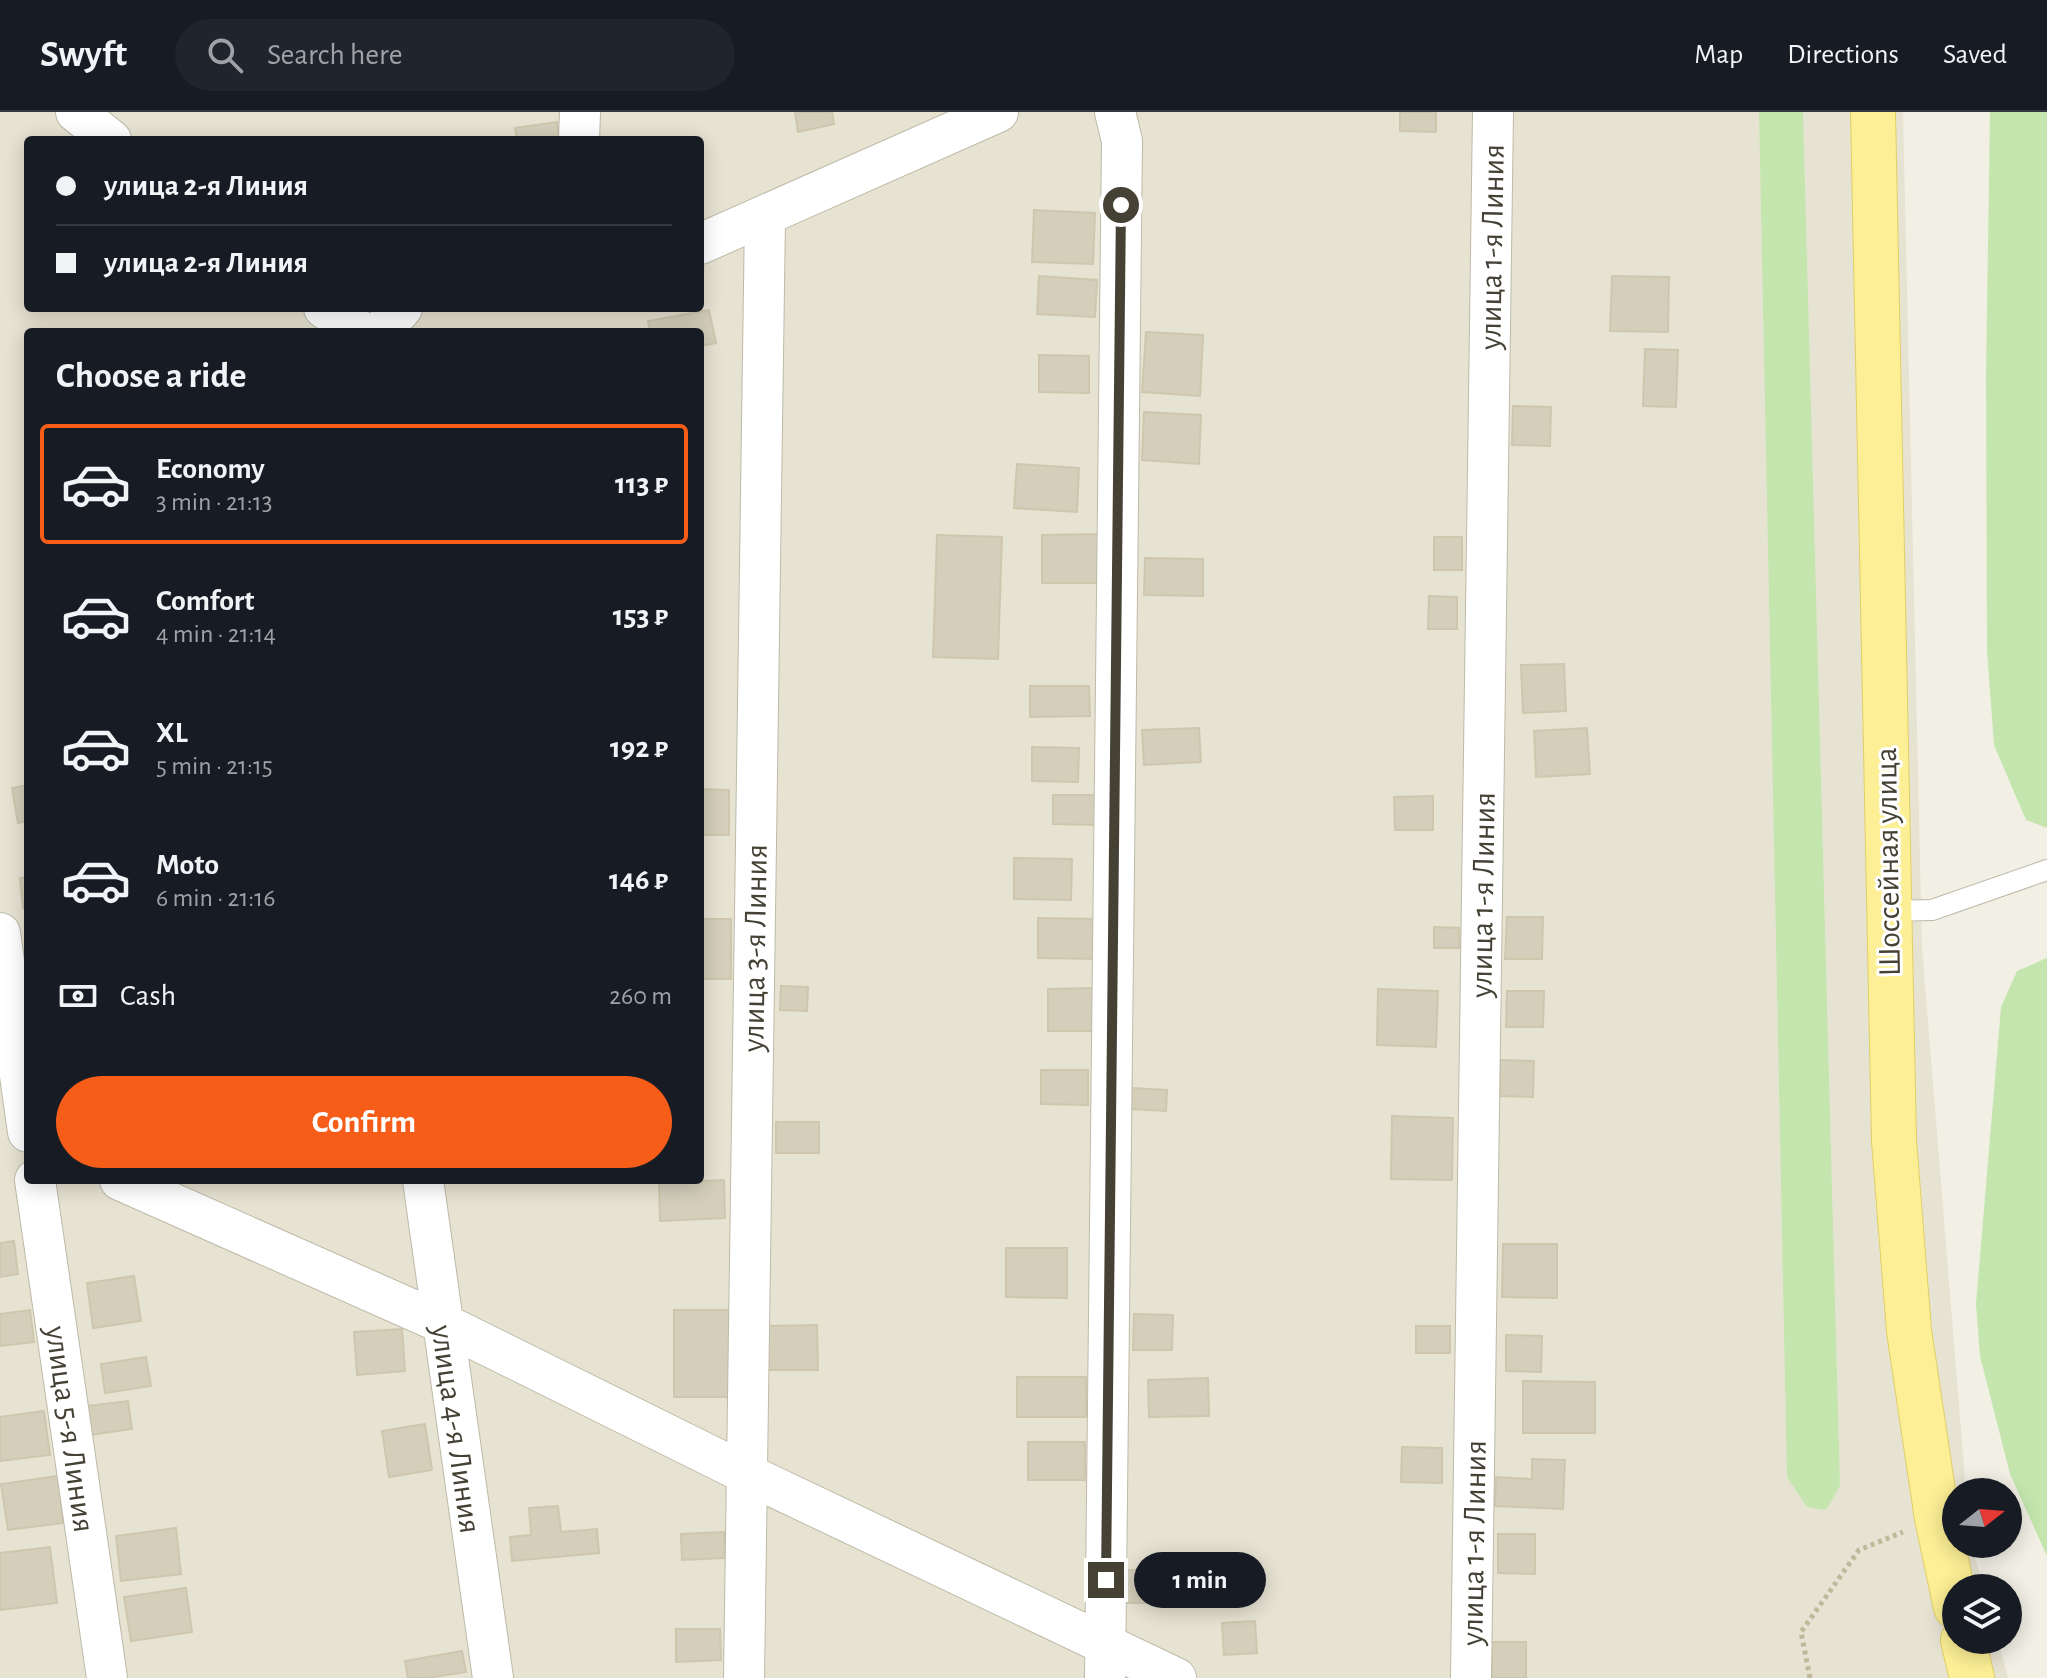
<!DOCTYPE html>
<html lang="en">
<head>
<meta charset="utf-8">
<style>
	body { margin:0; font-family:"Alegreya Sans",sans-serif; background:#20242c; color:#f1f3f6; height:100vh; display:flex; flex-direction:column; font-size:30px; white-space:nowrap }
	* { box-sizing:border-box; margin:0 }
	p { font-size:26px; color:#9ea1a6 }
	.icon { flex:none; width:44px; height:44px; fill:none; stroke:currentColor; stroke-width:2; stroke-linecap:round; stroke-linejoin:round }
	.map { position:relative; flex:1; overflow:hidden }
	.side { position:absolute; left:24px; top:216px; width:680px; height:856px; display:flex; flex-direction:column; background:#171b24; border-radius:8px; box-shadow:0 4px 20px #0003 }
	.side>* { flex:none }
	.top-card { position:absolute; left:24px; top:24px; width:680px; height:176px; border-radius:8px; box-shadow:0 4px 20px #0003; display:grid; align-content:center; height:176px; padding:0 32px; background:#171b24 }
	.needle { width:52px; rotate:73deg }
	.buttons { position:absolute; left:1942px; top:1366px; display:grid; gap:16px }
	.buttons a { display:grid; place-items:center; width:80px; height:80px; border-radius:50%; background:#171b24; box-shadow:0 4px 20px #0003; font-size:40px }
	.end { position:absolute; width:36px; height:36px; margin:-18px; border:10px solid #454135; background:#fff; box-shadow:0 0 0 4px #fff }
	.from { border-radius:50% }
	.bubble { position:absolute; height:56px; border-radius:28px; background:#171b24; box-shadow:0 4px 20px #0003; font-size:26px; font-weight:700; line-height:56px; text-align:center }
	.top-card b { display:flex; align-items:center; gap:28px; height:76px; font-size:30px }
	.top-card b+b { border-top:2px solid #363941 }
	.top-card i { width:20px; height:20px; background:#f1f3f6 }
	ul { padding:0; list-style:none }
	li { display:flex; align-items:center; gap:24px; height:120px; margin:0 16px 12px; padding:0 16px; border:4px solid transparent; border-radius:8px }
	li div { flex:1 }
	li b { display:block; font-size:30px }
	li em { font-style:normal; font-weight:700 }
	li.on { border-color:#f65d19 }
	li>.icon { width:72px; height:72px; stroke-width:1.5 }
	h2 { padding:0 32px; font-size:36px; line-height:96px }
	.pay { display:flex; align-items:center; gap:20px; height:88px; padding:0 32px; font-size:30px }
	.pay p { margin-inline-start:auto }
	.cta { display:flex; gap:16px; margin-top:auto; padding:16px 32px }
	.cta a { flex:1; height:92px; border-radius:48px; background:#f65d19; color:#fff; font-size:32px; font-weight:700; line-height:92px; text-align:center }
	header { display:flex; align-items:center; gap:48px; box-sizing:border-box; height:112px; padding:0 40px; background:#171b24; border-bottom:2px solid #363941 }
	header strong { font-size:38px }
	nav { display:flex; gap:44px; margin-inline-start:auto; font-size:28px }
	.search { width:560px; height:72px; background:#20242c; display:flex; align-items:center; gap:20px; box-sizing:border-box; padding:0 28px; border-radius:44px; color:#9ea1a6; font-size:30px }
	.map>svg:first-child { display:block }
	.residential { fill:#e6e3d3; fill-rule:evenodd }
	.green { fill:#c4e6ae }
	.building { fill:#d4cebb; stroke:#cec7ae; stroke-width:2 }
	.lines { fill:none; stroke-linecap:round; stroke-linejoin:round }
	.lane-casing { stroke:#bebaa8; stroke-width:22 }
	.street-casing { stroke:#bebaa8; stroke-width:42 }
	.primary-casing { stroke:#e1cf65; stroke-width:46 }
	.path { stroke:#bfb89a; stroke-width:5; stroke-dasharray:4 4; stroke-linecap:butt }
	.lane { stroke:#fff; stroke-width:20 }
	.street { stroke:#fff; stroke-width:40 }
	.primary { stroke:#fcef95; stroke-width:44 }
	.route { stroke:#454135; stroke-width:10 }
	.labels { text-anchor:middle; stroke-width:6; stroke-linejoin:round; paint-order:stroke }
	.street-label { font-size:32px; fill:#454135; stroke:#fff }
</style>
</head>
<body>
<header>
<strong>Swyft</strong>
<div class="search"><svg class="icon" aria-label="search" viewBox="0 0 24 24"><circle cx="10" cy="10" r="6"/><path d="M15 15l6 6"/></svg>Search here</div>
<nav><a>Map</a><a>Directions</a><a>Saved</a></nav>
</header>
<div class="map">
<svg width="2047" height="1566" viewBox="0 0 2047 1566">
	<rect width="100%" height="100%" fill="#f2f0e5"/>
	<path class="residential" d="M0 0H1903L1922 835 1966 1380H1956V1432H1971L1984 1476H1956V1528H1998L2008 1566H0ZM28 28H700V196H28ZM28 220H700V1068H28Z"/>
	<path class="green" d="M1759 0H1803L1840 1374 1826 1398 1807 1395 1787 1365Z
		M1990 0H2047V716L2026 708 1994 633 1987 539 1986 263Z
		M2047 846V1444L2010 1362 1980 1244 1976 1192 2001 895 2017 859Z"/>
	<path class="building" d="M795 0H832L834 12 798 20Z
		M1400 0H1436V20L1400 19Z
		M557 10 559 28H517L515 16Z
		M1034 98 1095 101 1093 152 1032 150Z
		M1039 164 1097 168 1095 205 1037 202Z
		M1612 164 1669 165 1668 220 1610 219Z
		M709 198 716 231 700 234V220H650L648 209Z
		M1146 220 1203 223 1200 284 1142 280Z
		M1645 237 1678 238 1676 295 1643 294Z
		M1039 243 1089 244V281L1039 280Z
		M1513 294 1551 295 1550 334 1512 333Z
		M1144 300 1201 303 1199 352 1142 348Z
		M1017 352 1079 356 1077 400 1014 396Z
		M1100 422V471H1042V423Z
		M937 423 1002 425 998 547 933 545Z
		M1434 425H1462V458H1434Z
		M1145 446 1203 447V484L1144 483Z
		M1429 484 1457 485V517H1428Z
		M1564 552 1566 599 1523 601 1521 553Z
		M1030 574H1089L1090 604 1030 605Z
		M1199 616 1201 650 1144 653 1142 618Z
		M1587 616 1590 662 1536 665 1534 619Z
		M1032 635 1079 636 1078 670 1032 669Z
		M28 673V709L18 711 12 676Z
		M700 677 729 678V723H700Z
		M1053 683H1098V713L1053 712Z
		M1433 684V718H1395L1394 685Z
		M1014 746 1072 747 1071 788 1014 787Z
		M28 765V796H23L20 766Z
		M1507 805H1543L1542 847H1505Z
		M1038 806 1098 807V847L1038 846Z
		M700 807H731V867H700Z
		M1434 815 1459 816V836H1434Z
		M781 874 808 875 807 899 780 898Z
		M1093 876V919H1048V877Z
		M1378 877 1438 879 1436 935 1377 933Z
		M1507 879H1544L1543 915H1506Z
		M1500 948 1534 949 1533 985 1500 984Z
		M1041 958H1088V993L1041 992Z
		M1131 976 1167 978 1166 999 1130 997Z
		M1392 1004 1453 1006 1452 1068 1391 1067Z
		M776 1010H819V1041H776Z
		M724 1068 725 1106 660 1109 659 1071Z
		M14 1129 18 1162 0 1165V1131Z
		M1503 1132H1557V1186L1502 1185Z
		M1006 1136H1067V1186L1006 1185Z
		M134 1164 141 1209 93 1216 87 1171Z
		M30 1198 34 1230 0 1234V1202Z
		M674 1198H734V1285H674Z
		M1134 1202 1173 1203 1172 1238H1133Z
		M817 1213 818 1258H768V1214Z
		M1416 1214H1450V1241H1416Z
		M402 1217 405 1259 357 1263 354 1220Z
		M1506 1223 1542 1224 1541 1260 1506 1259Z
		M146 1245 151 1274 105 1281 101 1252Z
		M1017 1265H1086V1305H1017Z
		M1208 1266 1209 1304 1149 1305 1148 1268Z
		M1523 1269 1595 1270V1321H1523Z
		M128 1289 132 1317 90 1323 86 1294Z
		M44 1299 50 1343 0 1349V1305Z
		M425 1312 432 1358 389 1365 382 1319Z
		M1028 1330H1085V1368H1028Z
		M1402 1335 1442 1336V1371L1401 1370Z
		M1532 1347 1565 1348 1563 1397 1495 1394 1496 1365 1532 1367Z
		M58 1364 63 1411 8 1418 1 1372Z
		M558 1394 561 1420 597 1417 599 1441 512 1449 510 1425 531 1423 529 1396Z
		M176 1416 181 1462 121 1469 116 1424Z
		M724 1420 725 1446 682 1448 681 1422Z
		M1498 1422H1535V1462L1498 1461Z
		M50 1435 57 1491 0 1498V1441Z
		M1121 1458H1177V1491H1121Z
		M186 1476 192 1520 131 1529 124 1485Z
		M1255 1509 1257 1541 1224 1543 1222 1511Z
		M676 1517H720L721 1548 676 1550Z
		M1492 1530H1526V1566H1492Z
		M462 1539 466 1560 426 1566H408L405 1549Z"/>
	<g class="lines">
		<g class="lane-casing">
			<path id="lane" d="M1888 799 1932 798 2047 758"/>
		</g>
		<g class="street-casing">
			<path id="street" d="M76 0 111 28
				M579 28 580 0
				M700 132 998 0
				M324 196 362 220
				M380 220 402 196
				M0 821 28 1020
				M35 1068 107 1566
				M120 1068 442 1211 747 1362 1176 1566
				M423 1068 493 1566
				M744 1566 765 105
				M1105 1566 1122 29 1115 0
				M1471 1566 1493 0"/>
		</g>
		<g class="primary-casing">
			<path id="primary" d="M1873 0 1894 1029 1909 1219 1937 1406 1956 1495
				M1963 1528 1972 1566"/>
		</g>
		<path class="path" d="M1810 1566 1801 1520 1859 1438 1903 1420"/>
		<use href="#lane" class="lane"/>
		<use href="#street" class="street"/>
		<use href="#primary" class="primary"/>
	</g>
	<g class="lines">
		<path class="route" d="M1106 1468 1121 93"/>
	</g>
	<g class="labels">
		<g class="street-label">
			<text transform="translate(1491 135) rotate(-89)" y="11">улица 1-я Линия</text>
			<text transform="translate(1887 750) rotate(-91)" y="11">Шоссейная улица</text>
			<text transform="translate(1482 783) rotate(-89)" y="11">улица 1-я Линия</text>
			<text transform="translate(754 836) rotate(-89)" y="11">улица 3-я Линия</text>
			<text transform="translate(71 1317) rotate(82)" y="11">улица 5-я Линия</text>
			<text transform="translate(457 1317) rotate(82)" y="11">улица 4-я Линия</text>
			<text transform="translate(1473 1431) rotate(-89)" y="11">улица 1-я Линия</text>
		</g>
	</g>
</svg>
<div class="buttons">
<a><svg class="needle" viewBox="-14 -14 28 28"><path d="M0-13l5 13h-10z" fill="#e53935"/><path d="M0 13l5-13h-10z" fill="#9ea1a6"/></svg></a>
<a><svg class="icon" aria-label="layers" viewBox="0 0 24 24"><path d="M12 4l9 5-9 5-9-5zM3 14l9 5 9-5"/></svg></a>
</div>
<i class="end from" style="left:1121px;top:93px"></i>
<i class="end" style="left:1106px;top:1468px"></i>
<div class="bubble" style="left:1134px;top:1440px;width:132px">1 min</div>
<div class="top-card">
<b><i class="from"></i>улица 2-я Линия</b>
<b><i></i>улица 2-я Линия</b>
</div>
<section class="side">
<h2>Choose a ride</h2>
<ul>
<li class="on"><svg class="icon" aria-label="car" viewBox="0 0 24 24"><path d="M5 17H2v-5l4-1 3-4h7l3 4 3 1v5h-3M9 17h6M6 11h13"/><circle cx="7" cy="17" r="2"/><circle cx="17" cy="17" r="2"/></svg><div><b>Economy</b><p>3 min · 21:13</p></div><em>113 ₽</em></li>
<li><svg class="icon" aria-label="car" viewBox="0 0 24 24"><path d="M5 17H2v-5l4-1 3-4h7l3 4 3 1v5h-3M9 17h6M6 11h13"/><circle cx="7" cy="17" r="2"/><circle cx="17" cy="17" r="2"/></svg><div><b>Comfort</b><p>4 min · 21:14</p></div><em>153 ₽</em></li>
<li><svg class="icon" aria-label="car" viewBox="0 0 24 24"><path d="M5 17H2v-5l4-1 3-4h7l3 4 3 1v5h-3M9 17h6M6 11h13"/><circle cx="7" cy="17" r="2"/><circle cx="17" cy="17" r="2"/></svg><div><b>XL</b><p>5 min · 21:15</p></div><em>192 ₽</em></li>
<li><svg class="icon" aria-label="car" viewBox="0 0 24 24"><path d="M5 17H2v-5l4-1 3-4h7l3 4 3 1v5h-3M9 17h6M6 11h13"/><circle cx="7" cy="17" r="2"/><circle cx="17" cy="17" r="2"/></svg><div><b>Moto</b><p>6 min · 21:16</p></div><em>146 ₽</em></li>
</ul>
<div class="pay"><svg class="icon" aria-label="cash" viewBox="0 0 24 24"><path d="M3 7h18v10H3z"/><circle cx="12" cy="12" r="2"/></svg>Cash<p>260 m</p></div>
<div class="cta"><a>Confirm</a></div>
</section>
</div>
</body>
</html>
